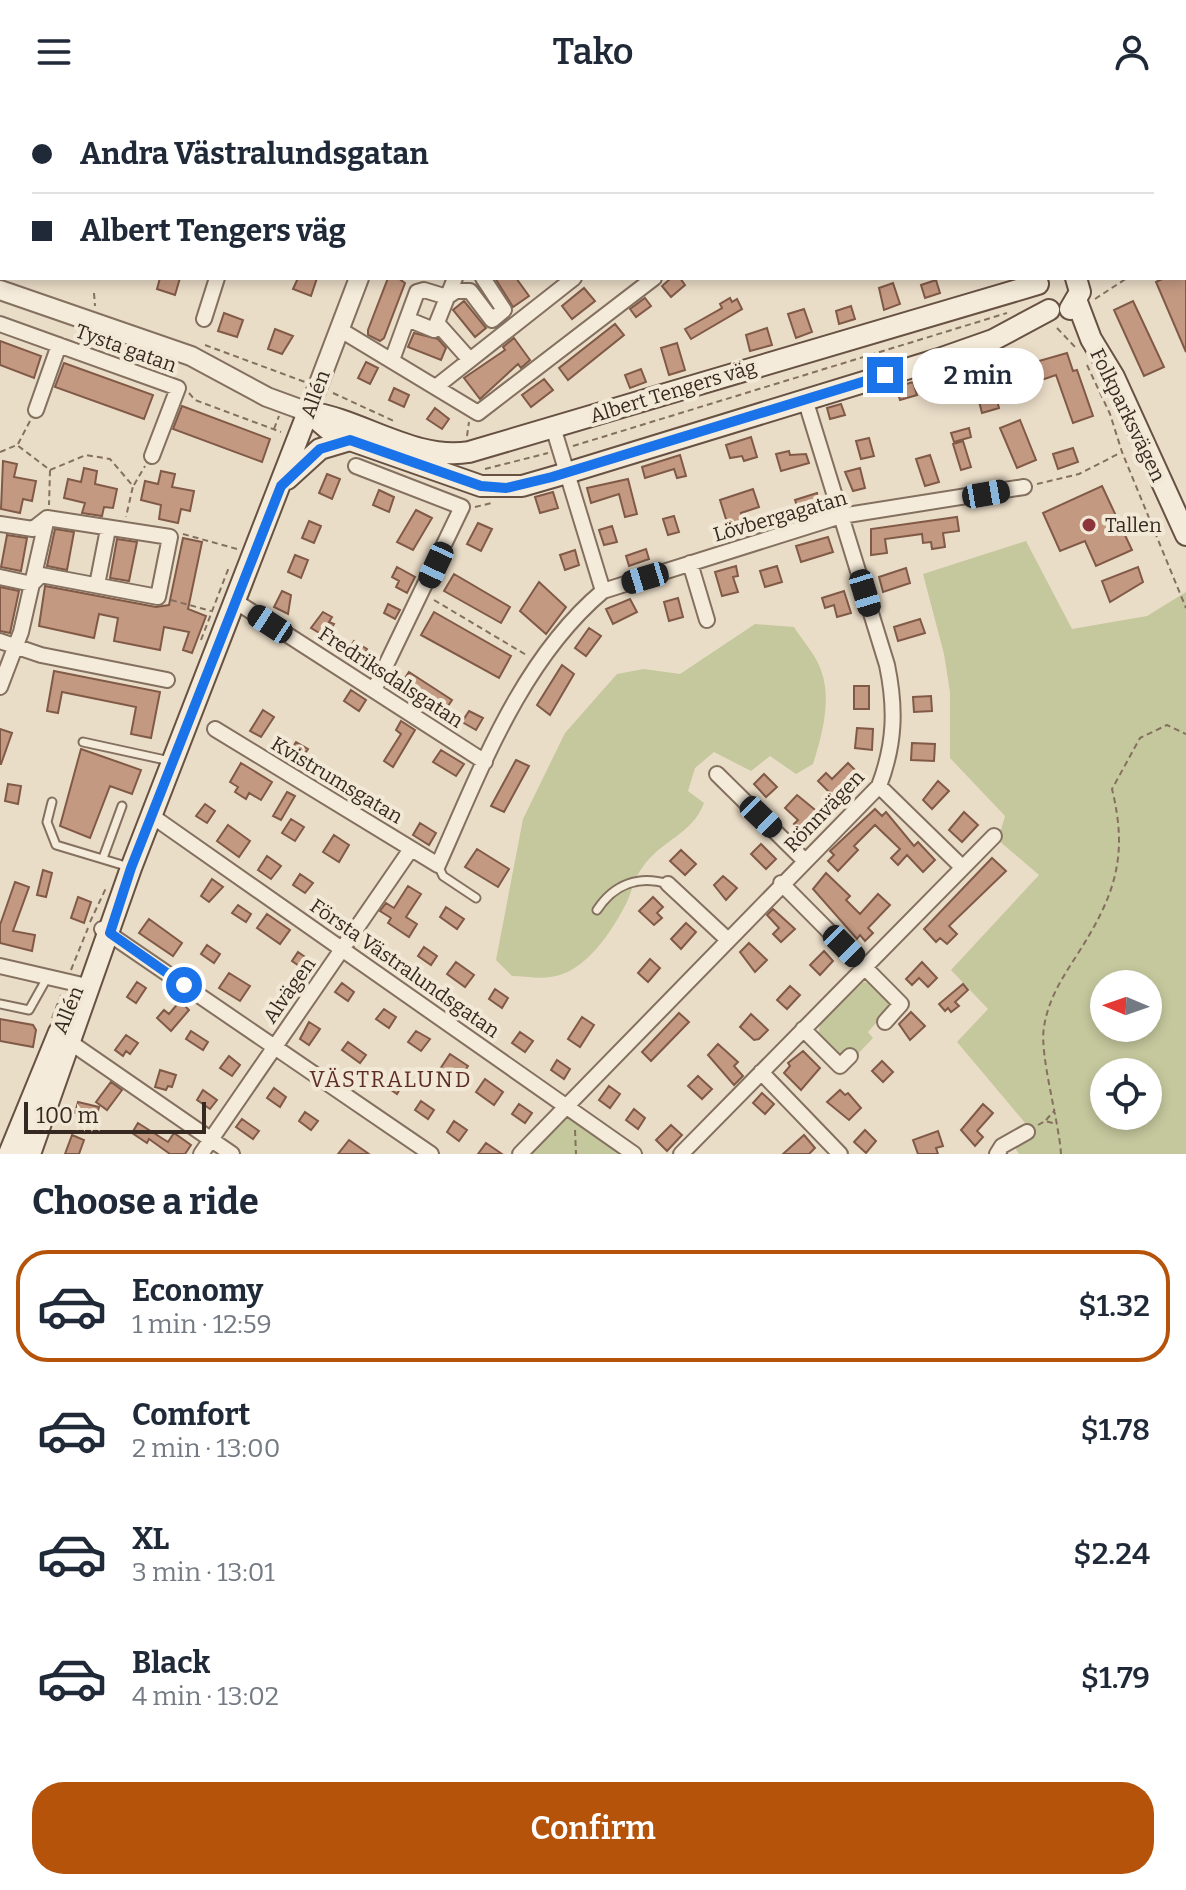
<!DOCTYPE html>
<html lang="en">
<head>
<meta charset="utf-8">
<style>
	body { margin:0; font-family:Bitter,serif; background:#f2f2f3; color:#1f2937; height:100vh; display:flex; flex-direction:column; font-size:30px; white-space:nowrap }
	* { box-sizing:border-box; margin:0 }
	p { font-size:26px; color:#747a83 }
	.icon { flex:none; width:44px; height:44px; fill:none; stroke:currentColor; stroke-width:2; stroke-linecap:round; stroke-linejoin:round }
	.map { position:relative; height:1050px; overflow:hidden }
	.panel { display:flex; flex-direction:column; background:#fff; flex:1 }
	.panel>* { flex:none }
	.guide { position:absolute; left:0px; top:0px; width:1186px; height:176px; box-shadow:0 4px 12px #0003; display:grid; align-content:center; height:176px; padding:0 32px; background:#fff }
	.needle { width:52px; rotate:272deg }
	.controls { position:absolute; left:1090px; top:866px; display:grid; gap:16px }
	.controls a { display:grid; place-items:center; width:72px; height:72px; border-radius:50%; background:#fff; box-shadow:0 4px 12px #0003; font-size:40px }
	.scale { position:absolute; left:24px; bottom:20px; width:182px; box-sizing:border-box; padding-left:8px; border:4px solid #362921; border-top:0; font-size:22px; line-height:28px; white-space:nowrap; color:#362921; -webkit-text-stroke:6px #f2e8d6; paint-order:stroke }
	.end { position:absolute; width:36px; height:36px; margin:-18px; border:10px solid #1a73e8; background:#fff; box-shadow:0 0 0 4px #fff }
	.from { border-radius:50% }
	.bubble { position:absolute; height:56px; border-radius:28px; background:#fff; box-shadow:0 4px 12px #0003; font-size:26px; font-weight:600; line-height:56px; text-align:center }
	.car { position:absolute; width:24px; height:48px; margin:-24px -12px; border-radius:10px; box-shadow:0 0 6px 2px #0007; background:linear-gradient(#222 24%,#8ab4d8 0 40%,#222 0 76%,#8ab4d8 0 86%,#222 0) }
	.guide b { display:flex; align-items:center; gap:28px; height:76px; font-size:30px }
	.guide b+b { border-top:2px solid #e0e1e3 }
	.guide i { width:20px; height:20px; background:#1f2937 }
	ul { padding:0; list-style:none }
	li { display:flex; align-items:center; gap:24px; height:112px; margin:0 16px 12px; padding:0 16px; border:4px solid transparent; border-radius:32px }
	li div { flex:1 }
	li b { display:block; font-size:30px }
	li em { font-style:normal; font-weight:600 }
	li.current { border-color:#b45309 }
	li>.icon { width:72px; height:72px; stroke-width:1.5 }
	h2 { padding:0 32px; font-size:36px; line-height:96px }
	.cta { display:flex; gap:16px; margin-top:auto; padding:16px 32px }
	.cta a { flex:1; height:92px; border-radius:32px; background:#b45309; color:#fff; font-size:32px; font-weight:600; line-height:92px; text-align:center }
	header { display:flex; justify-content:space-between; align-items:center; height:104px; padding:0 32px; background:#fff; font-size:36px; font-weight:600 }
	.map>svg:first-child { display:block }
	.green { fill:#c5c79d; fill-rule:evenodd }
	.building { fill:#c49982; stroke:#805a47; stroke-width:2 }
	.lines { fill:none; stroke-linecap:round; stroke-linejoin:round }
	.service-casing { stroke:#84705f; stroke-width:11 }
	.minor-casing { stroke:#84705f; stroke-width:18 }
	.tertiary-casing { stroke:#84705f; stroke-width:22 }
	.secondary-casing { stroke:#665142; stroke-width:24 }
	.path { stroke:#84705f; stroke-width:2; stroke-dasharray:6 4; stroke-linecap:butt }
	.service { stroke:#f5ebda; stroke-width:7 }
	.minor { stroke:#f5ebda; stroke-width:14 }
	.tertiary { stroke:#f5ebda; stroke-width:18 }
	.secondary { stroke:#f5ebda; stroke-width:20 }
	.route { stroke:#1a73e8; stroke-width:10 }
	.poi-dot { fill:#8c353c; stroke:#f2e8d6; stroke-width:3 }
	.labels { text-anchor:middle; stroke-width:8; stroke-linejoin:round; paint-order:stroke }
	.street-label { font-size:20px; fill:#362921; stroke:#f2e8d6 }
	.poi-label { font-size:20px; fill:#362921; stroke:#f2e8d6; text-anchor:start }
	.neighbourhood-label { font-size:22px; letter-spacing:2px; fill:#5e2d25; stroke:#f2e8d6 }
</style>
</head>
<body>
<header><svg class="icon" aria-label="menu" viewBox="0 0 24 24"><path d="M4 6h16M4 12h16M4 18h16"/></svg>Tako<svg class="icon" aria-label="person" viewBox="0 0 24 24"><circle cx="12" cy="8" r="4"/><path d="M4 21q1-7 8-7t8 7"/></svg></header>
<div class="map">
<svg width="1186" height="1050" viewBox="0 0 1186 1050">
	<rect width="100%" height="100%" fill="#eaddc8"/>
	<path class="green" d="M1026 437 1072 525 1147 512 1186 488V1050H1019L1014 1042 1026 1020 957 938 988 905 951 866 1039 771 998 736 1005 712 950 654V588L944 550 923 470ZM1104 880H1148V924H1104ZM1104 968H1148V1012H1104Z
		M755 520 794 523C802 536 816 551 821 566 832 595 822 632 813 660L796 670 770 652 751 667 714 648 695 664 688 687 704 699C692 731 662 735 642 764 634 774 632 787 627 798 612 827 585 870 550 873 538 875 524 872 512 872L496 856 523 715 565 629 617 570 644 565 680 570Z
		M863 878 870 879 892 901 868 928 873 934 856 952 849 945 840 953 818 931 820 921Z
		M567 1014 572 1015 624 1050H529Z"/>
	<path class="building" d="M160 174H180L175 191 157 185Z
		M298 174H317L311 192 293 185Z
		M388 174H398L405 179 384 234 380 237 368 231V226Z
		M495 174H516L529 192 513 203Z
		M671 174H680L685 181 671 193 662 182Z
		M1164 174H1186V248L1156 178Z
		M936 176 940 189 925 194 921 181Z
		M893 179 900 200 884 206 879 184Z
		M584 184 595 197 572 215 562 202Z
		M645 194 651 202 636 213 630 205Z
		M730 194 732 198 737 195 742 205 691 235 685 225 722 204 720 200Z
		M464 197 486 224 475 233 453 206Z
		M1133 197 1164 263 1144 272 1114 206Z
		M851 202 855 215 839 220 836 207Z
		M804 205 812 228 796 234 788 210Z
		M224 209 243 216 237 233 218 227Z
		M615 220 624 231 568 276 559 264Z
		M767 224 772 241 750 247 746 231Z
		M275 225 293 232 282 250 268 245Z
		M414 229 438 235 446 244 441 256 408 243Z
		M514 234 530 256 521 264 518 260 480 295 464 274 505 246 503 243Z
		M0 237 41 252 34 274 0 261Z
		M677 239 685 266 669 271 661 244Z
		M1067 249 1073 267 1077 266 1093 312 1073 319 1056 271 1021 283 1014 264Z
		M366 258 378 264 370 280 358 274Z
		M64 259 153 291 144 315 55 283Z
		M641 265 646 278 630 284 625 271Z
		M950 266 954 279 938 284 933 271Z
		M991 274 999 304 982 309 974 278Z
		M544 275 553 286 531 303 522 291Z
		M913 278 917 291 900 296 896 283Z
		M394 284 409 291 404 303 389 296Z
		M841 300 845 311 830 315 827 304Z
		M182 302 270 335 262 358 173 325Z
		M435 304 449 315 442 325 427 315Z
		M1020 316 1036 356 1017 364 1000 324Z
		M969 324 971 333 954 338 951 329Z
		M751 333 757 353 744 357 742 352 730 354 726 341Z
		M869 334 874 352 861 355 856 337Z
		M963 337 971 363 961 366 953 340Z
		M1073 344 1078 358 1058 365 1053 350Z
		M789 347 790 351 806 350 809 359 781 367 776 350Z
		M680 351 686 372 677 374 674 365 645 374 642 363Z
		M930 351 939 378 925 382 916 355Z
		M3 357 17 360 14 373 36 377 32 397 23 395 20 409 1 405Z
		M84 364 97 367 95 380 117 385 113 404 104 403 102 412 82 409 85 399 64 394 68 375 81 378Z
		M860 364 865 384 853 387 845 368Z
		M161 367 175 370 172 383 194 387 190 407 181 405 178 419 159 415 161 401 141 396 145 377 158 380Z
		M327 370 340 375 332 395 319 389Z
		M628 375 637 410 625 413 619 390 591 399 587 384Z
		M1102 382 1132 446 1096 462 1085 437 1060 447 1043 409Z
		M753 385 759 403 741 409 745 423 730 428 720 396Z
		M379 386 394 393 389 408 373 401Z
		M553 388 558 404 540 409 535 393Z
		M817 389 820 398 798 405 795 396Z
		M416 406 432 414 413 446 397 438Z
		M674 412 679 428 668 431 663 415Z
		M957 413 959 427 943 429 945 443 932 445 931 438 923 439 922 430 885 435 887 449 871 451V425Z
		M309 417 321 422 314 439 302 434Z
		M478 419 492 425 481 447 467 440Z
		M612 422 617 438 604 441 599 426Z
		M55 425 74 428 67 466 47 462Z
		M7 431 27 434 21 467 1 463Z
		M828 433 833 448 801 458 796 442Z
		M183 434 202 438 188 505 206 512 192 549 183 546 189 528 164 523 160 546 114 537 118 514 99 510 94 534 39 522 45 482 156 503 169 501Z
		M117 435 137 438 129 477 110 474Z
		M646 445 649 455 629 462 626 452Z
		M575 446 579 461 565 466 560 451Z
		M295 451 308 456 301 474 288 468Z
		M736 462 738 472 733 473 738 488 722 492 715 468Z
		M777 462 782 478 765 483 760 467Z
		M397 463 415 473 407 489 396 483 399 477 392 473Z
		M1138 463 1143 478 1110 498 1102 477Z
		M906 464 910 479 883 488 879 473Z
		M454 470 510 503 501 519 444 487Z
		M539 478 566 503 546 530 520 507Z
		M0 483 19 487 10 529 0 527Z
		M282 487 291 491 288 510 274 503Z
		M844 487 851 509 837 513 834 501 825 504 822 494Z
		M678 494 683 513 669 517 664 498Z
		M630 495 637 508 613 520 606 505Z
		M388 500 400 506 395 515 384 509Z
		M323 508 332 513 329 518 334 520 326 533 311 524Z
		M434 508 511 552 499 574 421 531Z
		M920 515 925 529 898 537 894 523Z
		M589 524 601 532 586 552 575 544Z
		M354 537 367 545 359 558 346 550Z
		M562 561 574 570 550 611 537 601Z
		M54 567 160 588 151 634 131 630 136 603 62 588 58 609 47 607Z
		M409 568 452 596 444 608 401 580Z
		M854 582H869V605H854Z
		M351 586 366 596 359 607 344 597Z
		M931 592 932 607 914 608 913 593Z
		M263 606 274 613 261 633 250 627Z
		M469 607 483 614 476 626 462 618Z
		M401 617 415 626 393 663 384 657 401 630 396 626Z
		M857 624 873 625 872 646 855 644Z
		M0 625 12 629 1 660H0Z
		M296 638 308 645 301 655 289 649Z
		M912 639 935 640 934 657 911 656Z
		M81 645 141 666 132 690 110 682 90 734 60 722Z
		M441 646 464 660 456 672 433 658Z
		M516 656 529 662 504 708 491 702Z
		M241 659 272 678 261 696 249 689 246 695 235 688 238 683 230 678Z
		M848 659 861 672 835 694 818 677 826 669 832 675Z
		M764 670 777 683 766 693 754 680Z
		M938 677 949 687 932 705 923 696Z
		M8 680 21 682 18 700 5 697Z
		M357 684 372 693 366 704 351 695Z
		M287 688 295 692 281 716 273 712Z
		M797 691 819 709 802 727 794 720 798 716 785 704Z
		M205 700 215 707 207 719 196 712Z
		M875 705 882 712 886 708 914 742 918 738 935 756 923 768 907 751 898 761 891 754 900 745 875 721 854 742 858 746 838 767 828 757 834 751 830 747Z
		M964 708 978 721 962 738 949 726Z
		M291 715 304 723 295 737 282 729Z
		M420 719 436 729 429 741 413 731Z
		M228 721 250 737 239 753 217 737Z
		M334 731 349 741 339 758 323 748Z
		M761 740 776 755 766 765 751 750Z
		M477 745 509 765 498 783 465 763Z
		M681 746 696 760 685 771 670 757Z
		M267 752 281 762 271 775 258 766Z
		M992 754 1006 767 949 822 957 830 947 840 940 834 936 838 924 825Z
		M43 766 52 769 46 793 37 791Z
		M826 769 850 792 846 796 860 810 878 790 890 801 868 824 873 829 865 837 860 831 857 835 813 785Z
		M300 770 313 779 305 789 293 781Z
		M723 772 737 784 726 796 714 781Z
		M212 775 223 783 209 798 201 792Z
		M15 778 29 783 13 827 35 831 32 847 0 839V821Z
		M408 782 421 790 406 813 417 820 409 833 388 819 391 814 380 807 386 799 394 804Z
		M78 793 91 798 84 819 71 814Z
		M653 793 663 803 657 809 662 814 654 821 639 807Z
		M238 801 251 810 246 818 232 809Z
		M446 803 464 815 457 825 440 813Z
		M773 805 795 825 781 838 773 830 779 824 767 811Z
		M267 810 290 826 280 840 257 824Z
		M149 815 182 839 173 852 139 829Z
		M686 819 696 828 681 845 671 835Z
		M749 839 767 856 755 868 740 848Z
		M207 841 220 850 214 859 201 850Z
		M424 843 437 852 431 861 418 852Z
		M824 847 833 857 820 871 810 861Z
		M298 848 311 857 305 866 292 857Z
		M650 855 660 864 648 878 638 869Z
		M456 858 474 871 465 883 447 870Z
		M922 858 937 874 928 883 919 874 912 881 906 875Z
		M229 869 250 882 240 897 219 884Z
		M137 878 146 884 136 899 127 893Z
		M342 879 354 888 348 897 335 888Z
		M963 880 968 886 955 898 959 902 951 908 948 904 945 907 939 900Z
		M790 882 800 891 787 905 777 896Z
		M495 885 508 894 502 904 489 895Z
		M180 897 189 906 171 927 157 914 164 906 169 910Z
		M384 905 396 913 389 924 376 915Z
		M911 908 925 922 910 936 899 920Z
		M679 909 689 918 651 957 642 948Z
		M751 910 768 926 759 935 754 936 740 923Z
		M582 913 594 921 580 943 568 935Z
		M0 915 33 921 36 926 33 943 0 937Z
		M309 918 320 925 309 941 300 935Z
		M191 927 208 938 203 946 186 935Z
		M416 927 430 935 421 947 408 938Z
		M520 928 533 937 525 948 512 939Z
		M126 931 138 939 130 950 126 947 123 952 115 946Z
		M348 938 366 951 360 959 342 946Z
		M718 940 738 958 734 962 743 972 734 981 708 951Z
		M803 947 820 964 801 986 784 969 790 962 788 959Z
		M450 950 468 962 458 977 440 965Z
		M229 952 240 961 232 972 220 964Z
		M557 956 570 965 564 975 551 966Z
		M882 957 893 968 883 978 872 967Z
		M160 966 176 971 172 983 168 982 166 986 155 983Z
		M392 970 404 978 397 990 384 981Z
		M698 972 712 985 702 995 688 982Z
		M485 975 503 988 494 1001 476 988Z
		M111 978 122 986 107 1006 96 998Z
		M609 982 620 990 610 1004 599 996Z
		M274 984 286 993 280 1003 267 994Z
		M203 986 217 996 210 1005 197 996Z
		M840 986 845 991 848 989 861 1004 849 1016 827 998Z
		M762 989 774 1000 765 1010 753 999Z
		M421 997 434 1006 428 1015 415 1006Z
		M78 998 99 1003 96 1014 75 1009Z
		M519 1000 532 1009 525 1019 512 1010Z
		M983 1000 993 1009 977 1027 983 1033 975 1042 961 1026Z
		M634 1005 645 1014 638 1025 626 1016Z
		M305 1008 318 1017 311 1026 299 1017Z
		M242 1015 259 1027 253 1035 236 1023Z
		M454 1017 467 1026 459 1037 447 1028Z
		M138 1019 168 1038 174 1029 191 1041 185 1050H170L149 1035 147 1039 132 1029Z
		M671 1021 682 1031 667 1047 656 1036Z
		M865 1026 876 1037 866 1049 854 1038Z
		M938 1027 943 1042 936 1044 938 1050H918L913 1036Z
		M72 1031 84 1036 79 1050H65Z
		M804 1031 815 1044 809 1050H783Z
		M349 1036 369 1050H338Z
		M486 1039 502 1050H478Z"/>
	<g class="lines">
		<g class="service-casing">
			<path id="service" d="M352 2V0
				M1185 21H1186
				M83 638 170 657
				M52 698 47 718 56 741 129 763
				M103 754 122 702
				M438 761 443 772 476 794
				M597 806C614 780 639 771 668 780
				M0 900 29 906 47 874"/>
		</g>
		<g class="minor-casing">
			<path id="minor" d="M52 0 53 2
				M851 0 852 2
				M36 2 38 0
				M264 2V0
				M712 2 713 0
				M965 2 969 0
				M0 14 2 16
				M0 31 2 29
				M0 109 2 112
				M447 193 424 186 417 188 407 215 434 226 455 174
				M447 193 456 187H470L492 216 504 206 483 174
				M204 215 217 174
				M437 219 470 256
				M0 220 178 284 152 352
				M339 225 478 309 654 174
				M392 256 407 215
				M437 282 574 174
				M36 306 59 241
				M553 323 603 487
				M356 362 462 403 374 586
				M0 420 33 425 47 414 170 433 158 493 41 471 32 480 0 473
				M690 459 707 516
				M97 481 108 425
				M235 497 485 658
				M0 537 41 551 167 576
				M0 583 21 528 47 414
				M215 625 438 761C481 665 521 556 603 487L841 412 1024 383
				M717 670 805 757
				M879 682 961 762
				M152 712 634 1050
				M781 779 901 900 885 918
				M668 780 728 836
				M102 825 431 1050
				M0 862 91 883
				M803 925 840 962 850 952
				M64 934 232 1050
				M761 968 840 1050
				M201 1050 411 745
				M520 1050 879 682C895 640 896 604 887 561L805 295
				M681 1050 994 732
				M997 1050 1002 1042 1027 1028"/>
		</g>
		<g class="tertiary-casing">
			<path id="tertiary" d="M425 2V0
				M0 186 191 252 267 293 308 308 359 174"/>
		</g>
		<g class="secondary-casing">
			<path id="secondary" d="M1184 121 1186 120
				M1077 198 1091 235 1114 273 1186 431
				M1070 205 1080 188 1076 174
				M308 308 329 326 350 336 481 382H522L567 369 939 255 993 236 1049 206
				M309 308C362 316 415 357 469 348L1038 180
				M287 375 320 345 350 336
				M9 1050 59 928
				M30 1050 131 764 308 308"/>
		</g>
		<path class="path" d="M505 2V0
			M553 2 554 0
			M1090 2 1094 0
			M1184 103 1186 101
			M94 189 95 202
			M1095 195 1127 174
			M1057 224 1077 245
			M205 241 305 278
			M1087 261 1110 310 1122 348 1186 504
			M189 289 195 296 281 328
			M333 289 396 318
			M274 325 279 312
			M467 332 469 318
			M18 340 30 317
			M573 342 1007 209
			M0 348 17 341 50 366 49 401
			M485 365 548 349
			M50 366 86 351 110 355 133 382 126 413
			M1037 380 1079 370 1120 349
			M134 381 145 362
			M475 403 492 399
			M183 430 237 445
			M171 496 211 507
			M434 496 528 552
			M201 536 229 463
			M90 818 106 784
			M71 866 88 824
			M52 914 61 891
			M1046 1016 1055 1006
			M1038 1021 1045 1017 1057 1020
			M575 1026 576 1050
			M1061 1050C1059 1017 1039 950 1044 923 1048 896 1062 874 1077 851 1114 793 1129 754 1112 685L1140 634 1167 621 1186 630"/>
		<use href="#service" class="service"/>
		<use href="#minor" class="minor"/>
		<use href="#tertiary" class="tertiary"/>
		<use href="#secondary" class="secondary"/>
	</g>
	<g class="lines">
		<path class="route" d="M184 881 110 829 131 764 281 382 320 345 350 336 481 382 506 384 552 373 885 271"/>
	</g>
	<circle class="poi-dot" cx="1089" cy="421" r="8"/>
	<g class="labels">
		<g class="street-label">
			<text transform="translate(126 244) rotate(20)" y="7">Tysta gatan</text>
			<text transform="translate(673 287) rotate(-17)" y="7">Albert Tengers väg</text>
			<text transform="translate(315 290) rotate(-70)" y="7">Allén</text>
			<text transform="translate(1128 311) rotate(64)" y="7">Folkparksvägen</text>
			<text transform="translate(780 412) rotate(-16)" y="7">Lövbergagatan</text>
			<text transform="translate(391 573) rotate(33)" y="7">Fredriksdalsgatan</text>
			<text transform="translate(337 676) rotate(31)" y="7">Kvistrumsgatan</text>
			<text transform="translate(824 707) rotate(-46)" y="7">Rönnvägen</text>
			<text transform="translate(405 864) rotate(35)" y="7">Första Västralundsgatan</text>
			<text transform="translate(289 886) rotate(-55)" y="7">Alvägen</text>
			<text transform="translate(68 906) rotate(-68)" y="7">Allén</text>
		</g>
		<g class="poi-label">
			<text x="1105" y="428">Tallen</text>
		</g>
		<g class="neighbourhood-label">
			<text x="391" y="983">VÄSTRALUND</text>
		</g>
	</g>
</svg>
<div class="controls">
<a><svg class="needle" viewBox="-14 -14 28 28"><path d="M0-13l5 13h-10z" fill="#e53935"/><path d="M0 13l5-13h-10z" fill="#747a83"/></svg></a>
<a><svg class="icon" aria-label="locate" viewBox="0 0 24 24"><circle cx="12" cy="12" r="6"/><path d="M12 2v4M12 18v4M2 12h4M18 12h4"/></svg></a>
</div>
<div class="scale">100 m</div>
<i class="end from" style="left:184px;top:881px"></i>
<i class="end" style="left:885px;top:271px"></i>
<div class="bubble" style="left:912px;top:244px;width:132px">2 min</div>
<i class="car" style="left:986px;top:390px;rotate:80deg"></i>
<i class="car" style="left:436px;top:461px;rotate:205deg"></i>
<i class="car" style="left:645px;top:474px;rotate:253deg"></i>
<i class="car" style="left:865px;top:489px;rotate:163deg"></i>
<i class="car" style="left:270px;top:520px;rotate:303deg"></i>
<i class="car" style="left:761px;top:713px;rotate:134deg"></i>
<i class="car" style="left:844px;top:842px;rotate:135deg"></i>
<div class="guide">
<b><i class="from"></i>Andra Västralundsgatan</b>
<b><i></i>Albert Tengers väg</b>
</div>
</div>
<section class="panel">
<h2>Choose a ride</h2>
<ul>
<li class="current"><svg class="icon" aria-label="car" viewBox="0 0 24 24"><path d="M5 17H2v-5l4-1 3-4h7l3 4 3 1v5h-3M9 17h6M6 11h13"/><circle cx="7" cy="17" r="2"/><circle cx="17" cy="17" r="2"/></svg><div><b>Economy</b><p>1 min · 12:59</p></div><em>$1.32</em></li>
<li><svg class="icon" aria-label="car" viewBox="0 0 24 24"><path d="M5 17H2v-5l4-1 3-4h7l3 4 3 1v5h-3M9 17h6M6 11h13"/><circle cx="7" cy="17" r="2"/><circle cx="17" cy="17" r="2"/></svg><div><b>Comfort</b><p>2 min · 13:00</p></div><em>$1.78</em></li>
<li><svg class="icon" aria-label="car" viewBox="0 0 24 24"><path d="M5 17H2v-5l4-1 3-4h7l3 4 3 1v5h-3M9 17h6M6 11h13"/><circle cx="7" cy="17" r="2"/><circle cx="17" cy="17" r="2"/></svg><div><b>XL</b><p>3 min · 13:01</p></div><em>$2.24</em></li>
<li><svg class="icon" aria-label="car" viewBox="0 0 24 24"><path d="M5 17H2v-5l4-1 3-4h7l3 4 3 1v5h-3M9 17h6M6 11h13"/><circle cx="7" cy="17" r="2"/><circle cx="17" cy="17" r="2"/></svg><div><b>Black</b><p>4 min · 13:02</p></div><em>$1.79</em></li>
</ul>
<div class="cta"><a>Confirm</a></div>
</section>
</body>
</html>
